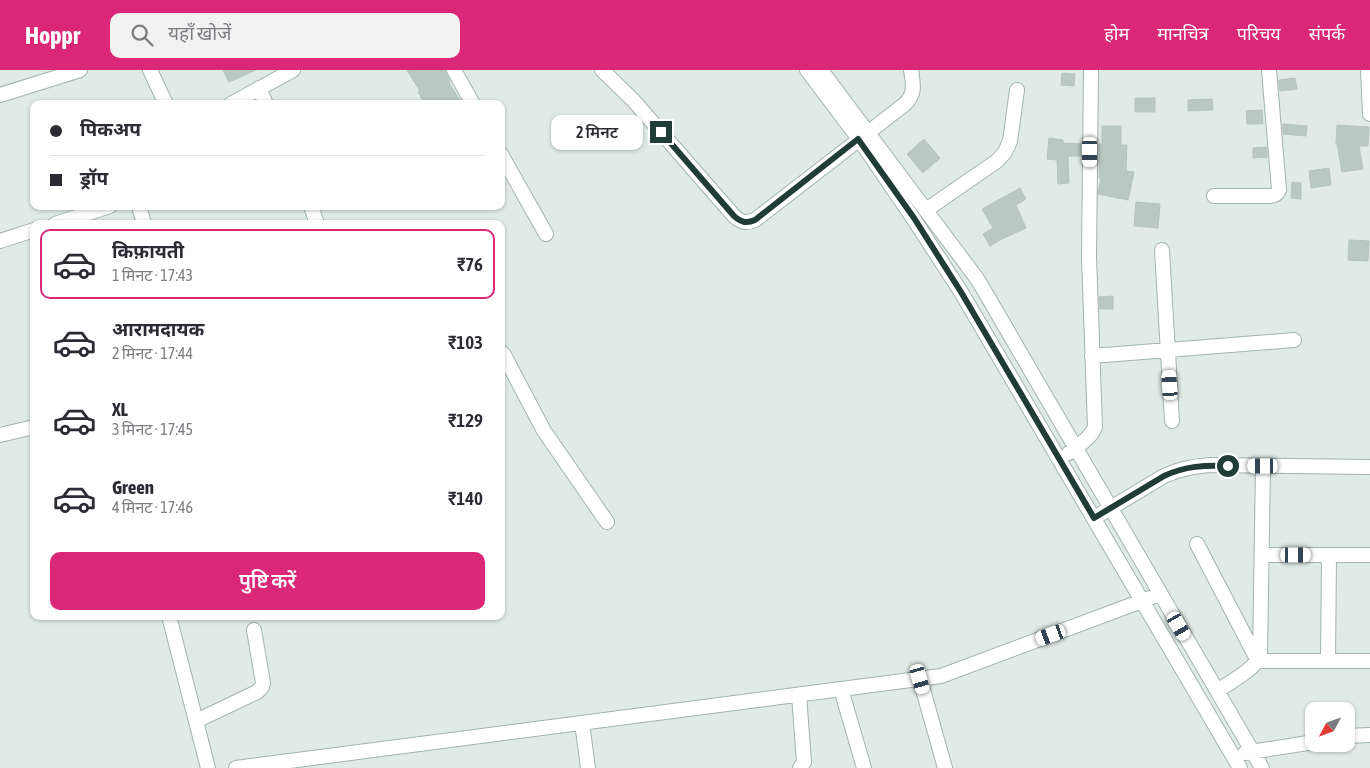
<!DOCTYPE html>
<html lang="hi">
<head>
<meta charset="utf-8">
<style>
	body { margin:0; font-family:"Asap Condensed","Noto Sans Devanagari",sans-serif; background:#f2f2f3; color:#2b2b33; height:100vh; display:flex; flex-direction:column; font-size:19px; white-space:nowrap }
	* { box-sizing:border-box; margin:0 }
	p { font-size:16px; color:#7c7c81 }
	.icon { flex:none; width:28px; height:28px; fill:none; stroke:currentColor; stroke-width:2; stroke-linecap:round; stroke-linejoin:round }
	.map { position:relative; flex:1; overflow:hidden }
	.panel { position:absolute; left:30px; top:150px; width:475px; height:400px; display:flex; flex-direction:column; background:#fff; border-radius:10px; box-shadow:0 1px 4px #0004 }
	.panel>* { flex:none }
	.guide { position:absolute; left:30px; top:30px; width:475px; height:110px; border-radius:10px; box-shadow:0 1px 4px #0004; display:grid; align-content:center; height:110px; padding:0 20px; background:#fff }
	.needle { width:32px; rotate:229deg }
	.fabs { position:absolute; left:1305px; top:632px; display:grid; gap:10px }
	.fabs a { display:grid; place-items:center; width:50px; height:50px; border-radius:10px; background:#fff; box-shadow:0 1px 4px #0004; font-size:25px }
	.end { position:absolute; width:22px; height:22px; margin:-11px; border:6px solid #213b36; background:#fff; box-shadow:0 0 0 2px #fff }
	.from { border-radius:50% }
	.bubble { position:absolute; height:35px; border-radius:10px; background:#fff; box-shadow:0 1px 4px #0004; font-size:16px; font-weight:600; line-height:35px; text-align:center }
	.car { position:absolute; width:15px; height:30px; margin:-15px -8px; border-radius:6px; box-shadow:0 0 4px 1px #0007; background:linear-gradient(#fff 24%,#345 0 40%,#fff 0 76%,#345 0 86%,#fff 0) }
	.guide b { display:flex; align-items:center; gap:18px; height:48px; font-size:19px }
	.guide b+b { border-top:1px solid #e1e1e2 }
	.guide i { width:12px; height:12px; background:#2b2b33 }
	ul { padding:9px 0 0; list-style:none }
	li { display:flex; align-items:center; gap:15px; height:70px; margin:0 10px 8px; padding:0 10px; border:2px solid transparent; border-radius:10px }
	li div { flex:1 }
	li b { display:block; font-size:19px }
	li em { font-style:normal; font-weight:600 }
	li.active { border-color:#db2777 }
	li>.icon { width:45px; height:45px; stroke-width:1.5 }
	.primary-button { display:flex; gap:10px; margin-top:auto; padding:10px 20px }
	.primary-button a { flex:1; height:58px; border-radius:10px; background:#db2777; color:#fff; font-size:20px; font-weight:600; line-height:58px; text-align:center }
	header { display:flex; align-items:center; gap:30px; box-sizing:border-box; height:70px; padding:0 25px; background:#db2777; color:#fff }
	header strong { font-size:24px }
	nav { display:flex; gap:28px; margin-inline-start:auto; font-size:18px }
	.search { width:350px; height:45px; background:#f2f2f3; display:flex; align-items:center; gap:12px; box-sizing:border-box; padding:0 18px; border-radius:10px; color:#7c7c81; font-size:19px }
	.map>svg:first-child { display:block }
	.building { fill:#b9c8c3; stroke:#b3c4be }
	.lines { fill:none; stroke-linecap:round; stroke-linejoin:round }
	.minor-casing { stroke:#a3b3ae; stroke-width:16 }
	.minor { stroke:#fff; stroke-width:14 }
	.route { stroke:#213b36; stroke-width:6 }
</style>
</head>
<body>
<header>
<strong>Hoppr</strong>
<div class="search"><svg class="icon" aria-label="search" viewBox="0 0 24 24"><circle cx="10" cy="10" r="6"/><path d="M15 15l6 6"/></svg>यहाँ खोजें</div>
<nav><a>होम</a><a>मानचित्र</a><a>परिचय</a><a>संपर्क</a></nav>
</header>
<div class="map">
<svg width="1370" height="698" viewBox="0 0 1370 698">
	<rect width="100%" height="100%" fill="#e0ebe7"/>
	<path class="building" d="M223 0H256L229 12Z
		M407 0H445L450 12 449 13 460 30 454 34H425L418 22 420 21Z
		M1062 3 1075 4 1074 16 1061 15Z
		M1295 8 1297 19 1280 21 1279 10Z
		M1135 28H1155V42H1135Z
		M1212 29 1213 40 1188 41V30Z
		M1262 40 1263 54H1247L1246 41Z
		M1283 54 1307 56 1306 66 1283 64Z
		M1337 55 1369 57 1368 76H1359L1363 99 1342 102 1337 74H1336Z
		M1102 56H1121V75H1127L1126 101 1134 102 1128 130 1098 124 1101 108H1099V74H1102Z
		M1049 68 1063 70V73L1081 74V86H1068L1069 113 1058 114 1057 90 1047 89Z
		M924 69 940 88 923 103 907 84Z
		M1267 77V87L1253 88V78Z
		M1329 98 1331 115 1311 118 1309 101Z
		M1292 112 1301 113V129L1291 128Z
		M1020 118 1026 129 1016 135 1026 158 1000 170 990 176 983 164 993 158 982 139Z
		M1136 132 1160 134 1158 158 1134 156Z
		M1349 170 1369 171 1368 191 1348 190Z
		M1113 226V239H1100L1099 227Z"/>
	<g class="lines">
		<g class="minor-casing">
			<path id="minor" d="M150 0 166 34
				M454 0 473 34
				M602 0 633 30 734 146C741 152 746 154 755 150L905 34C916 23 913 14 911 0
				M807 0 859 69 913 148 961 222 1240 698
				M821 0 978 210 1262 698
				M1368 0 1370 44
				M259 18 266 34
				M0 25 80 0
				M231 34 293 0
				M501 84 546 164
				M1214 126H1270C1275 126 1277 125 1279 120L1269 0
				M139 136 144 154
				M311 136 317 154
				M926 140 997 91 1005 82 1010 71 1017 20
				M55 154 110 136
				M0 171 34 160
				M1162 180 1172 351
				M501 282 504 285 544 361 607 452
				M1092 286 1294 270
				M0 365 34 357
				M1069 383C1078 376 1091 368 1095 357L1089 187 1091 0
				M1094 448 1164 406C1179 399 1194 396 1210 395L1370 397
				M1197 474 1258 591H1370
				M1262 485H1370
				M169 546 208 698
				M1328 591 1329 485
				M920 609 945 698
				M841 619 864 698
				M1217 621C1230 612 1254 600 1260 586L1263 396
				M799 625 804 692 800 698
				M196 651 257 622 262 617 263 613 254 560
				M582 653 588 698
				M1346 666 1370 665
				M1245 683 1314 672
				M236 698 941 606 1142 531 1160 524"/>
		</g>
		<use href="#minor" class="minor"/>
	</g>
	<g class="lines">
		<path class="route" d="M661 62 734 146C741 152 746 154 755 150L858 69 914 148 961 222 1094 448 1164 406C1185 396 1205 395 1228 396"/>
	</g>
</svg>
<div class="fabs">
<a><svg class="needle" viewBox="-14 -14 28 28"><path d="M0-13l5 13h-10z" fill="#e53935"/><path d="M0 13l5-13h-10z" fill="#7c7c81"/></svg></a>
</div>
<i class="end from" style="left:1228px;top:396px"></i>
<i class="end" style="left:661px;top:62px"></i>
<div class="bubble" style="left:551px;top:45px;width:92px">2 मिनट</div>
<i class="car" style="left:1090px;top:82px;rotate:180deg"></i>
<i class="car" style="left:1170px;top:315px;rotate:356deg"></i>
<i class="car" style="left:1263px;top:396px;rotate:270deg"></i>
<i class="car" style="left:1296px;top:485px;rotate:90deg"></i>
<i class="car" style="left:1179px;top:556px;rotate:150deg"></i>
<i class="car" style="left:1051px;top:565px;rotate:250deg"></i>
<i class="car" style="left:920px;top:609px;rotate:164deg"></i>
<div class="guide">
<b><i class="from"></i>पिकअप</b>
<b><i></i>ड्रॉप</b>
</div>
<section class="panel">
<ul>
<li class="active"><svg class="icon" aria-label="car" viewBox="0 0 24 24"><path d="M5 17H2v-5l4-1 3-4h7l3 4 3 1v5h-3M9 17h6M6 11h13"/><circle cx="7" cy="17" r="2"/><circle cx="17" cy="17" r="2"/></svg><div><b>किफ़ायती</b><p>1 मिनट · 17:43</p></div><em>₹76</em></li>
<li><svg class="icon" aria-label="car" viewBox="0 0 24 24"><path d="M5 17H2v-5l4-1 3-4h7l3 4 3 1v5h-3M9 17h6M6 11h13"/><circle cx="7" cy="17" r="2"/><circle cx="17" cy="17" r="2"/></svg><div><b>आरामदायक</b><p>2 मिनट · 17:44</p></div><em>₹103</em></li>
<li><svg class="icon" aria-label="car" viewBox="0 0 24 24"><path d="M5 17H2v-5l4-1 3-4h7l3 4 3 1v5h-3M9 17h6M6 11h13"/><circle cx="7" cy="17" r="2"/><circle cx="17" cy="17" r="2"/></svg><div><b>XL</b><p>3 मिनट · 17:45</p></div><em>₹129</em></li>
<li><svg class="icon" aria-label="car" viewBox="0 0 24 24"><path d="M5 17H2v-5l4-1 3-4h7l3 4 3 1v5h-3M9 17h6M6 11h13"/><circle cx="7" cy="17" r="2"/><circle cx="17" cy="17" r="2"/></svg><div><b>Green</b><p>4 मिनट · 17:46</p></div><em>₹140</em></li>
</ul>
<div class="primary-button"><a>पुष्टि करें</a></div>
</section>
</div>
</body>
</html>
